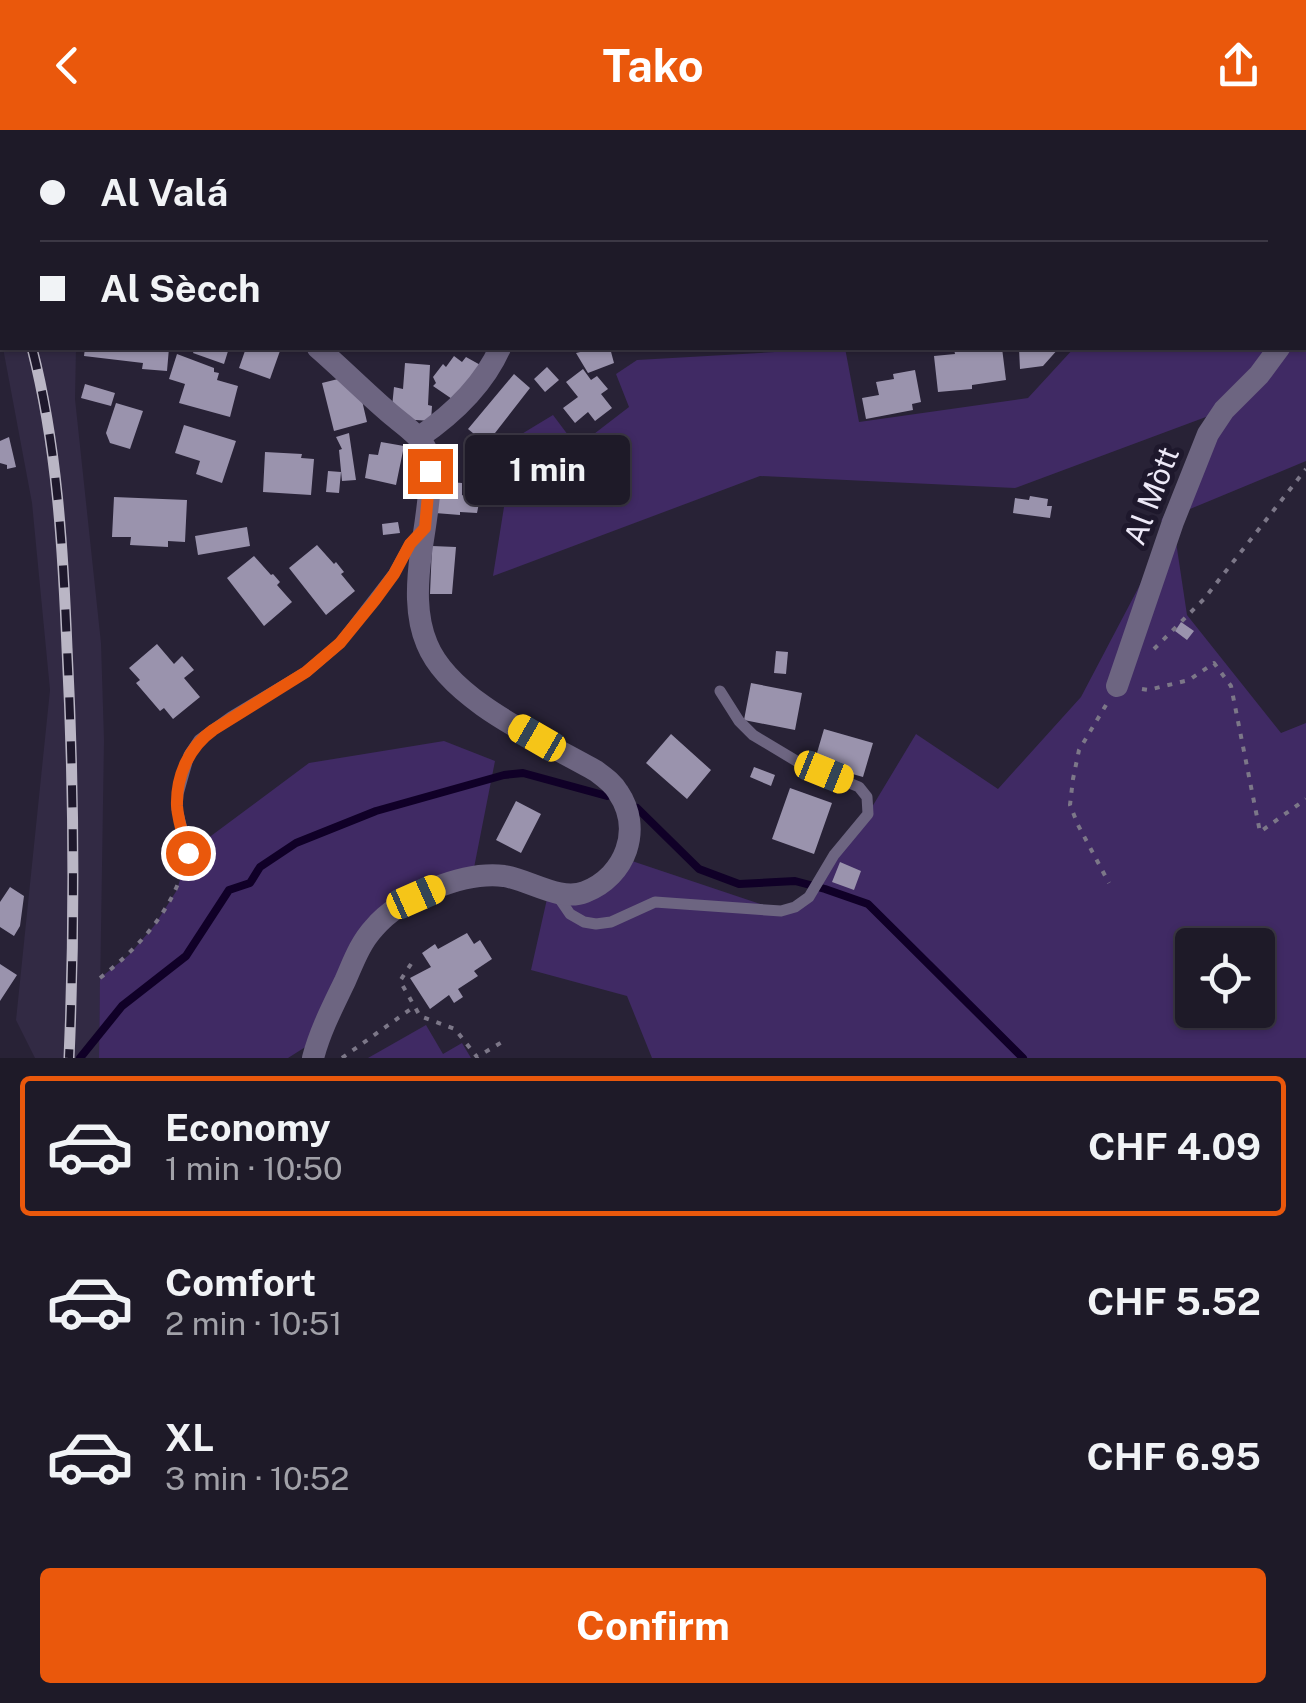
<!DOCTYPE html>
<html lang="en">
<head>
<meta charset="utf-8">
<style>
	body { margin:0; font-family:"Public Sans",sans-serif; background:#262330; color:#f1f3f6; height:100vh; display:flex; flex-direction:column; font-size:38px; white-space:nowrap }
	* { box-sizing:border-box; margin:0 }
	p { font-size:32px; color:#a1a1a8 }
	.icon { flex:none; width:55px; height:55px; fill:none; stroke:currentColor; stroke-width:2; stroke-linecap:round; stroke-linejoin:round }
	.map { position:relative; height:928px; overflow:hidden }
	.side { display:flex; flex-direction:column; background:#1e1a28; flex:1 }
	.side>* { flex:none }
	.hud { position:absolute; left:0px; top:0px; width:1308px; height:220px; box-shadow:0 2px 8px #0004,0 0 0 2px #3c3845; display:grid; align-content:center; height:220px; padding:0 40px; background:#1e1a28 }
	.tools { position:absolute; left:1175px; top:798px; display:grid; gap:20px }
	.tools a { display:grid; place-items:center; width:100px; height:100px; border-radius:10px; background:#1e1a28; box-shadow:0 2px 8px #0004,0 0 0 2px #3c3845; font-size:50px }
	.end { position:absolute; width:45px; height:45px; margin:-22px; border:12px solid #ea580c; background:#fff; box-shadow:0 0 0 5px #fff }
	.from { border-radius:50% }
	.bubble { position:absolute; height:70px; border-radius:10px; background:#1e1a28; box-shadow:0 2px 8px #0004,0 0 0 2px #3c3845; font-size:32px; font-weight:700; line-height:70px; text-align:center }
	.car { position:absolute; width:30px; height:60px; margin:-30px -15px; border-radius:12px; box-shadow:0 0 8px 2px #0007; background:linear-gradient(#f5c518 24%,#345 0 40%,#f5c518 0 76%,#345 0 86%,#f5c518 0) }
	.hud b { display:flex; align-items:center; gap:35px; height:95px; font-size:38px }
	.hud b+b { border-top:2px solid #3c3845 }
	.hud i { width:25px; height:25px; background:#f1f3f6 }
	ul { padding:18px 0 0; list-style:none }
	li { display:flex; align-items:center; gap:30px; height:140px; margin:0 20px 15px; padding:0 20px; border:5px solid transparent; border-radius:10px }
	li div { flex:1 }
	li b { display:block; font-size:38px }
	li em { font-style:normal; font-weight:700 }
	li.current { border-color:#ea580c }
	li>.icon { width:90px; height:90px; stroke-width:1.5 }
	.action { display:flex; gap:20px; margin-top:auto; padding:20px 40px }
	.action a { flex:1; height:115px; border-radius:10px; background:#ea580c; color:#fff; font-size:40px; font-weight:700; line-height:115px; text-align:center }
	header { display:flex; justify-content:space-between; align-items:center; height:130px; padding:0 40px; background:#ea580c; color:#fff; font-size:45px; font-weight:700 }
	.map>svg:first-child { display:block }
	.built { fill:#322a44 }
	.green { fill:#402a64; fill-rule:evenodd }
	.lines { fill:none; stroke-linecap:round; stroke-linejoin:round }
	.stream { stroke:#100027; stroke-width:8 }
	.building { fill:#9a93ad }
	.path { stroke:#7c7788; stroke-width:4; stroke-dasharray:5 8; stroke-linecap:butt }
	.service { stroke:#6d6581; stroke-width:11 }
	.minor { stroke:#6d6581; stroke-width:22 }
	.rail-casing { stroke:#bab6c5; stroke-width:11 }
	.rail { stroke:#1e182c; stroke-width:8; stroke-dasharray:22; stroke-linecap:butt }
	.minor-bridge { stroke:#6d6581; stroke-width:22 }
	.route { stroke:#ea580c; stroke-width:12 }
	.labels { text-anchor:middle; stroke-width:10; stroke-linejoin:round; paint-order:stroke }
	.street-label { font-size:30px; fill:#ede9f7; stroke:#1e182c }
</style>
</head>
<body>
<header><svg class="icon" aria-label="back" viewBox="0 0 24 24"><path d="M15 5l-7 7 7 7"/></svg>Tako<svg class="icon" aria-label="share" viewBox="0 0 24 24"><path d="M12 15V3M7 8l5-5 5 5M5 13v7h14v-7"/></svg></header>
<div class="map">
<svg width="1306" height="928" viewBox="0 0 1306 928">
	<rect width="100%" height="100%" fill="#282236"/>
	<path class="built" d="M3 218H76L75 269 101 513 104 610 99 928H35L16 890 50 560 32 373Z"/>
	<path class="green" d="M1306 173V331L1161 391 1222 281 1015 358 760 346 493 446 515 308 553 285 577 317 629 277 616 244 637 230 845 218 859 292 1028 268 1074 218H1305Z
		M1173 392 1187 485 1281 603 1306 593V928H652L627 866 531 840 549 760 567 764 623 728 781 781 795 777 863 692 916 604 998 659 1081 567ZM1192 815H1258V880H1192Z
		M444 611 495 631 472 748 383 788 318 909 288 928H99L100 848 129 825 154 796 177 760 188 723 309 633Z
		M426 895 443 924 462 913 471 928H368Z"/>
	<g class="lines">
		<path class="stream" d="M637 678 699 739 739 754 795 751 825 759 868 774 1023 928
			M80 928 122 876 186 826 229 760 250 753 260 737 296 713 376 681 504 645 523 643 607 666"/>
	</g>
	<path class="building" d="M85 218H169L167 241 142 239 143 233 84 226Z
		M195 218H229L224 234 193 223Z
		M246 218H281L270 249 239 238Z
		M597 218H610L614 233 588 243 576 223Z
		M971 218H1002L1006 250 972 255V259L938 262 934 226 955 224 954 219Z
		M1019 218H1059L1043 236 1020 239Z
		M177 224 214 238V242L219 243 217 250 238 256 230 287 179 273 185 254 169 249Z
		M454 226 462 232 466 227 484 237 455 271 433 256 436 253 433 247 443 234 446 237Z
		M405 233 430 235 428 275 432 276 431 291 401 289 392 277 394 257 403 259Z
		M547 237 559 250 545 262 534 249Z
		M583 239 591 250 597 246 608 259 601 264 612 278 595 291 588 282 575 293 563 278 578 267 566 252Z
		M915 240 921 272 912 274 913 280 866 289 862 268 879 265 876 252 894 249 893 244Z
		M514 244 530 258 488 312 502 321 498 328 503 331 498 340 477 325 485 313 468 299Z
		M342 248 360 262 367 292 334 301 322 253Z
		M85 254 115 263 111 276 81 268Z
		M116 273 143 281 130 319 110 313 106 303Z
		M184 295 236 311 222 353 196 344 200 331 175 323Z
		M349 303 356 350 342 351 339 320 342 319 336 307Z
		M9 307 16 337 7 339V335L0 333V311Z
		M381 312 404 316 396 355 365 348 369 324 378 325Z
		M265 322 302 324 301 328 314 329 311 365 263 362Z
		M473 340 495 349 486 372 465 363Z
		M328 341 341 342 339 363 326 362Z
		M437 351 462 353V365L479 373 477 383 460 382V385L435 383Z
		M1030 366 1048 369 1047 376H1052L1050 388 1013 383 1015 368 1029 370Z
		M114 367 187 370 185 412 168 411V417L130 415 131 407H112Z
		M398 392 400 403 383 405 382 394Z
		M247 397 250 416 198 425 195 406Z
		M317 415 334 434 336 432 344 442 341 444 355 461 326 485 289 438Z
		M432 416 456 417 452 464H430Z
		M254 426 271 445 273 444 280 452 277 455 292 472 264 496 227 448Z
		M1181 492 1194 501 1187 510 1175 501Z
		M157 514 174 534 182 526 194 540 184 548 200 567 173 589 164 578 160 581 136 553 140 550 129 538Z
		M776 521 788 522 786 544 774 543Z
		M751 553 802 563 795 600 744 590Z
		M824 599 873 613 863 647 814 633Z
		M671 604 711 640 687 669 646 633Z
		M754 637 775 645 771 656 750 647Z
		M790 658 832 673 814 724 772 709Z
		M516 671 541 684 521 723 496 710Z
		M840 732 861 741 854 760 832 752Z
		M10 757 24 766 20 796 14 806 0 797V772Z
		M467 803 474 814 480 810 492 829 474 841 478 846 458 859 463 867 454 873 449 865 430 879 410 848 431 837 422 823 435 814 438 819Z
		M0 834 17 845 0 871Z"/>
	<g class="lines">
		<path class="path" d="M1154 519 1204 469 1306 339
			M1142 559 1148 560 1189 550 1214 533 1231 556 1260 702 1306 669
			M1106 575 1079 620 1073 649 1070 675 1078 695 1109 753
			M411 834 400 851 420 886 455 899 477 927 502 912
			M100 848C137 819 170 784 184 737
			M342 928 415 876"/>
		<path class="service" d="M1041 0 1043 2
			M809 2 810 0
			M1305 57 1306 56
			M188 723 177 679 178 664 189 625 199 610 231 587 306 542 340 513 394 443 410 414 418 405
			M557 765 570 784 584 792 596 794 611 792 655 772 781 781 795 777 809 767 834 725 868 684 867 667 859 657 798 632 753 605 739 591 720 561"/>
		<path class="minor" d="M176 0V2
			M601 2 602 0
			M998 2 1001 0
			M1305 175 1306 173
			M418 308C452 285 483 256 500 218
			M1117 556 1173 392 1208 304 1224 280 1259 245 1279 218
			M313 928C320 901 333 876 345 851 353 833 360 813 374 798 400 767 464 741 504 746 530 750 560 772 585 762 626 746 643 699 618 662 613 653 604 647 596 641 544 611 450 571 427 514 415 486 417 453 421 423 424 401 435 343 428 324 422 305 400 293 386 280 363 260 341 238 318 218"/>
		<g class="rail-casing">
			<path id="rail" d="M0 70 2 77
				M0 108 2 115
				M32 218C57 315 63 418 67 518 74 655 75 791 69 928"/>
		</g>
		<use href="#rail" class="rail"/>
		<path class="minor-bridge" d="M0 108 2 107"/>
	</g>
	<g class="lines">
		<path class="route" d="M188 723C184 708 178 692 177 676 176 646 189 617 213 600L306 542 340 513 375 470 394 444 410 414 425 398 430 341"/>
	</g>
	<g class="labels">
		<g class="street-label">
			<text transform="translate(1152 366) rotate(-69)" y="10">Al Mòtt</text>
		</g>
	</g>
</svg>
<div class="tools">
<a><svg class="icon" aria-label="locate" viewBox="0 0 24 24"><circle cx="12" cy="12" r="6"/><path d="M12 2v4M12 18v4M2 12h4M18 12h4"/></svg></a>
</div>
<i class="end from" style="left:188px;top:723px"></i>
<i class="end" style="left:430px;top:341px"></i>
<div class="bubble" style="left:465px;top:305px;width:165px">1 min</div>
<i class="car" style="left:537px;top:608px;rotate:300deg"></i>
<i class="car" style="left:824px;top:642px;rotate:112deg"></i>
<i class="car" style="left:416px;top:767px;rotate:66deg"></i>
<div class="hud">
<b><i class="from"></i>Al Valá</b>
<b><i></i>Al Sècch</b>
</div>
</div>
<section class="side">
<ul>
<li class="current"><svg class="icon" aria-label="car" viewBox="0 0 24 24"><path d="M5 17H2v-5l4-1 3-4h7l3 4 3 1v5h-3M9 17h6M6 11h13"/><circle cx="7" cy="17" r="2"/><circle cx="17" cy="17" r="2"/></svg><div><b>Economy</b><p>1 min · 10:50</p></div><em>CHF 4.09</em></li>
<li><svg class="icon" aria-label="car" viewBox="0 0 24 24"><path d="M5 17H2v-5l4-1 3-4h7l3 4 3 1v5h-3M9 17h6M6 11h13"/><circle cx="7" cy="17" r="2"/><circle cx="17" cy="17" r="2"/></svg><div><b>Comfort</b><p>2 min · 10:51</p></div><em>CHF 5.52</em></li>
<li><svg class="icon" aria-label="car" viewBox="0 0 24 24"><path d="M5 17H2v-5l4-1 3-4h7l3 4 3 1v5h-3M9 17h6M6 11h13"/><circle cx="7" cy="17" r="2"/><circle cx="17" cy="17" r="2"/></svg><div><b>XL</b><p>3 min · 10:52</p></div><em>CHF 6.95</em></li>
</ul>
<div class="action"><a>Confirm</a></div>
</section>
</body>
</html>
